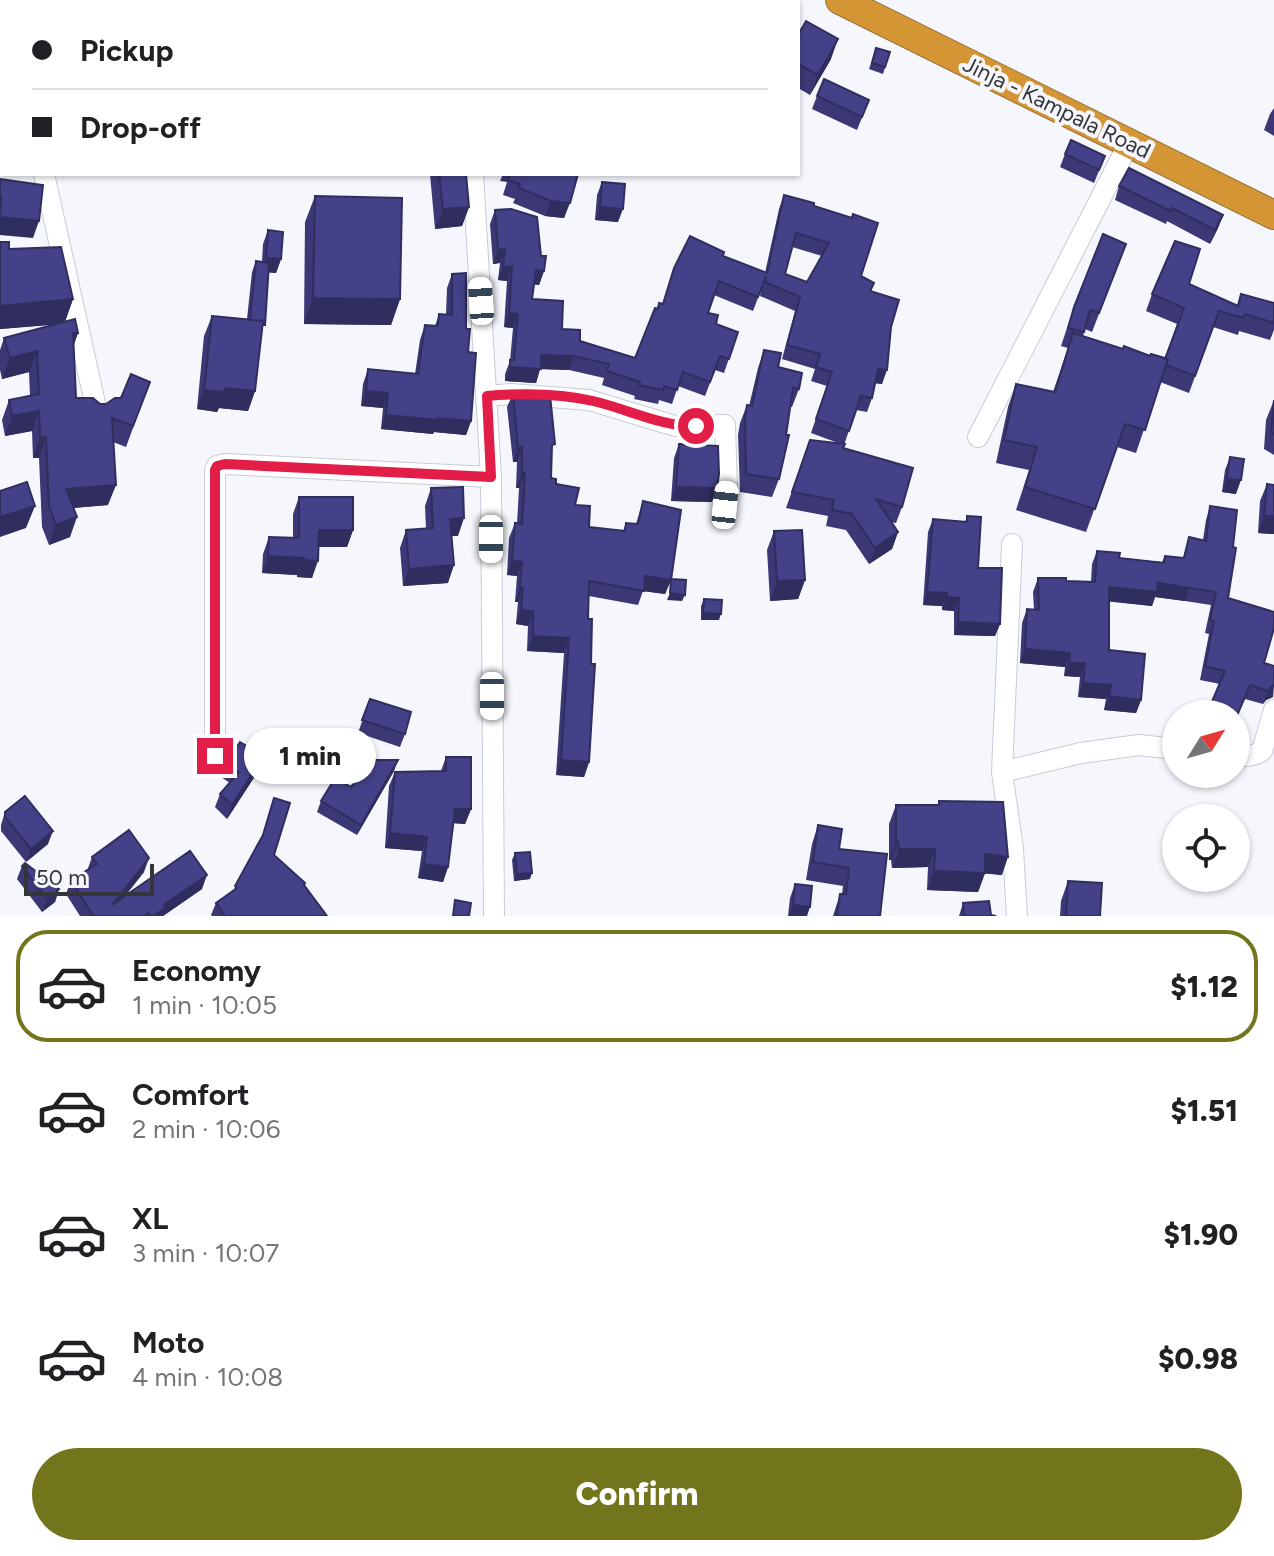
<!DOCTYPE html>
<html lang="en">
<head>
<meta charset="utf-8">
<style>
	body { margin:0; font-family:Figtree,sans-serif; background:#f6f6f6; color:#202124; height:100vh; display:flex; flex-direction:column; font-size:30px; white-space:nowrap }
	* { box-sizing:border-box; margin:0 }
	p { font-size:26px; color:#757577 }
	.icon { flex:none; width:44px; height:44px; fill:none; stroke:currentColor; stroke-width:2; stroke-linecap:round; stroke-linejoin:round }
	.map { position:relative; height:916px; overflow:hidden }
	.sheet { display:flex; flex-direction:column; background:#fff; flex:1 }
	.sheet>* { flex:none }
	.banner { position:absolute; left:0px; top:0px; width:800px; height:176px; box-shadow:0 2px 6px #0004; display:grid; align-content:center; height:176px; padding:0 32px; background:#fff }
	.needle { width:52px; rotate:53deg }
	.controls { position:absolute; left:1162px; top:700px; display:grid; gap:16px }
	.controls a { display:grid; place-items:center; width:88px; height:88px; border-radius:50%; background:#fff; box-shadow:0 2px 6px #0004; font-size:40px }
	.scale { position:absolute; left:24px; bottom:20px; width:130px; box-sizing:border-box; padding-left:8px; border:4px solid #34363a; border-top:0; font-size:22px; line-height:28px; white-space:nowrap; color:#34363a; -webkit-text-stroke:6px #f5f7fd; paint-order:stroke }
	.end { position:absolute; width:36px; height:36px; margin:-18px; border:10px solid #e11d48; background:#fff; box-shadow:0 0 0 4px #fff }
	.from { border-radius:50% }
	.bubble { position:absolute; height:56px; border-radius:28px; background:#fff; box-shadow:0 2px 6px #0004; font-size:26px; font-weight:800; line-height:56px; text-align:center }
	.car { position:absolute; width:24px; height:48px; margin:-24px -12px; border-radius:10px; box-shadow:0 0 6px 2px #0007; background:linear-gradient(#fff 24%,#345 0 40%,#fff 0 76%,#345 0 86%,#fff 0) }
	.banner b { display:flex; align-items:center; gap:28px; height:76px; font-size:30px }
	.banner b+b { border-top:2px solid #e0e0e0 }
	.banner i { width:20px; height:20px; background:#202124 }
	ul { padding:14px 0 0; list-style:none }
	li { display:flex; align-items:center; gap:24px; height:112px; margin:0 16px 12px; padding:0 16px; border:4px solid transparent; border-radius:32px }
	li div { flex:1 }
	li b { display:block; font-size:30px }
	li em { font-style:normal; font-weight:800 }
	li.active { border-color:#73751c }
	li>.icon { width:72px; height:72px; stroke-width:1.5 }
	.action { display:flex; gap:16px; margin-top:auto; padding:16px 32px }
	.action a { flex:1; height:92px; border-radius:48px; background:#73751c; color:#fff; font-size:32px; font-weight:800; line-height:92px; text-align:center }
	.map>svg:first-child { display:block }
	.lines { fill:none; stroke-linecap:round; stroke-linejoin:round }
	.minor-casing { stroke:#c7ccd5; stroke-width:22 }
	.highway-casing { stroke:#9c7437; stroke-width:30 }
	.minor { stroke:#fff; stroke-width:20 }
	.highway { stroke:#d49635; stroke-width:28 }
	.wall { fill:#3b3875; fill-rule:evenodd }
	.shaded-wall { fill:#302e5f }
	.building { fill:#454188; stroke:#302e5f; stroke-width:2; fill-rule:evenodd }
	.route { stroke:#e11d48; stroke-width:10 }
	.labels { text-anchor:middle; stroke-width:8; stroke-linejoin:round; paint-order:stroke }
	.street-label { font-size:22px; fill:#34363a; stroke:#f5f7fd }
</style>
</head>
<body>
<div class="map">
<svg width="1274" height="916" viewBox="0 0 1274 916">
	<rect width="100%" height="100%" fill="#f5f7fd"/>
	<g class="lines">
		<g class="minor-casing">
			<path id="minor" d="M458 0V2
				M55 2 56 0
				M44 174 97 412
				M473 174 491 477 494 916
				M487 396 511 394 589 400 675 426 725 425 727 488 725 505
				M978 437 1129 143
				M1012 544 1002 772 1013 849 1017 916
				M1236 755C1246 756 1253 757 1262 751L1274 710
				M215 756V470L217 466 225 464 491 477
				M1002 772 1081 753 1139 745 1176 749"/>
		</g>
		<g class="highway-casing">
			<path id="highway" d="M840 0 1274 215"/>
		</g>
		<use href="#minor" class="minor"/>
		<use href="#highway" class="highway"/>
	</g>
	<path class="wall" d="M0 0 2 2V106L0 105Z
		M86 0H154V2H85Z
		M500 0H532V2H508Z
		M533 0H655L654 2H537Z
		M798 35 831 59 810 95 798 88Z
		M876 48 890 52 883 74 869 69Z
		M817 96 869 100 857 130 812 109Z
		M1274 108V136L1264 130 1270 114Z
		M1065 154 1105 156 1094 183 1060 167Z
		M430 174H466L469 207 462 226 435 229Z
		M503 174H578L564 218 545 216 513 203 515 199 503 195 507 182 500 181Z
		M602 182 618 222 595 220 597 195Z
		M1119 186 1223 215 1218 228 1210 244 1167 221 1166 224 1115 200Z
		M784 195 814 206 861 276 874 283 871 292 891 327 882 384 875 383 872 398 867 412 856 410 843 448 902 507 896 523 891 522 898 532 892 549 869 564 846 530 826 526 828 516 786 508 810 440 841 444 811 433 827 386 811 381 815 369 782 359 795 311 760 296 761 290 753 311 714 295 708 313 716 324 738 332 724 373 715 370 705 396 678 386 672 404 659 400 658 404 634 399 635 396 602 385 604 378 569 370 540 369 536 383 505 381V374L510 361 513 328 504 327 507 281 498 280 500 263 493 264 490 224 495 210 541 256 544 271 539 285 534 284 532 299 562 329 580 341 635 358 659 303 662 304 723 256 765 273 779 209ZM792 247 822 256 807 282 785 274Z
		M315 196 400 299 391 325 304 324 305 222Z
		M268 230 281 259 276 273 269 272 255 391 248 411 219 408 217 412 197 409 204 336 212 316 247 319 252 272 256 261 262 262 263 244Z
		M0 242 73 299 65 322 78 333 73 346 76 398 106 404 150 382 126 447 113 442 108 505 74 508 70 537 49 545 42 527 39 458H33L32 431 5 436 2 420 9 400 30 396 29 372 2 379 0 370V350L4 338 57 324 0 329Z
		M1126 244 1092 332 1085 329 1083 336 1123 349 1165 359 1177 324 1146 311 1152 294 1189 284 1237 305 1241 294 1274 303V330L1270 340 1239 331 1238 335 1213 327 1189 393 1160 382 1136 453 1117 447 1086 532 1016 510 1029 470 996 463 1008 407 1016 384 1053 392 1068 348 1061 346 1074 307Z
		M452 274 466 329 468 352 471 421 466 435 434 432 433 434 381 429 383 408 361 406 363 384 368 369 415 374 420 340 425 325 435 326 439 314H446L447 288Z
		M764 350 799 389 792 407H790L779 479 772 497 740 492 738 435 740 423 747 405 749 406 758 368Z
		M513 393 552 452 551 478 575 505 589 527 623 531 626 523 636 524 643 501 671 580 665 594 643 591 638 605 589 596 588 619 591 664 589 762 584 777 556 775 564 653 527 651 528 626 516 624 518 602H515L517 576 507 575 509 538 515 523 517 524 519 488H516L517 462H513L507 407Z
		M1274 400V455L1264 449 1266 420Z
		M679 444 712 502 671 501 674 458Z
		M1230 457 1236 494 1222 492 1225 470Z
		M1267 484 1274 485V534L1258 533 1260 501Z
		M431 488 458 536H452L448 583 403 586 400 548 406 530 426 529 425 506Z
		M299 497 353 530 347 547H319L312 578 297 577V575L262 573 263 554 269 537 293 538V514Z
		M1210 506 1233 547 1228 598 1264 663 1274 666 1273 697 1266 700 1263 704 1245 699 1236 714H1207L1220 684 1200 680 1209 634 1205 633 1211 605 1185 601 1155 597 1152 606 1109 601V650L1141 700 1136 713 1104 710 1106 699 1078 697 1080 677 1064 676 1065 667 1020 663 1022 623 1027 609 1034 610 1033 592 1038 578 1066 581 1091 582 1092 564 1097 551 1119 558 1162 562 1165 556 1183 558 1189 537 1203 540 1206 520Z
		M967 516 978 568 1000 624 995 636 954 635V611L942 610V606L923 605 928 532 933 519 965 522Z
		M774 531 805 580 798 599 770 601 767 550Z
		M704 599 719 620H701V606Z
		M370 699 405 734 400 747 358 733Z
		M264 756 259 770 227 819 215 807 220 794 230 783 221 777 226 764Z
		M446 757 471 809 465 824 454 823 448 867 443 882 418 878 422 851 385 848 389 786 395 772 441 771Z
		M394 771 357 835 317 812 321 801 351 787Z
		M274 798V855L304 886 327 916H212L211 915 216 903 234 890 261 839Z
		M939 801 1002 875 985 873 978 892 927 890 928 867 892 868 891 860H889V824L896 805H938Z
		M5 812 48 844 26 862 1 831V825Z
		M818 825 839 849 880 916H833L840 894H842L843 886 806 880 812 844Z
		M515 853 530 879 514 881 512 860Z
		M92 857 144 872 125 896 202 889 163 916H80L66 894 71 880 87 871Z
		M22 866 59 889 55 902 42 912 17 879Z
		M1068 881 1100 916H1060L1061 901Z
		M795 884 807 916H788L790 898Z
		M963 903 991 915 996 916H959Z"/>
	<path class="shaded-wall" d="M838 39 831 59 810 95 818 75Z
		M551 201 570 203 564 218 545 216Z
		M469 207 462 226 435 229 443 209Z
		M600 207 623 209 618 222 595 220Z
		M1223 215 1218 228 1210 244 1215 230Z
		M0 217 39 221 33 238 0 235Z
		M505 249 500 263 493 264 498 250Z
		M266 258 281 259 276 273 261 272Z
		M503 266 512 267 507 281 498 280Z
		M536 270 544 271 539 285 531 284Z
		M313 298 400 299 391 325 304 324Z
		M73 299 64 324 0 329V306Z
		M509 313 518 314 513 328 504 327Z
		M73 333H78L71 353Z
		M37 351 29 372 2 379 10 358Z
		M541 355 574 356 569 370 540 369 536 383 505 381 510 367Z
		M878 369 887 370 882 384 873 383Z
		M225 388 255 391 248 411 219 408 217 412 197 409 204 390Z
		M366 391 388 393 383 408 361 406Z
		M39 411 32 431 5 436 12 416Z
		M386 415 438 418 471 421 466 435 434 432 433 434 381 429Z
		M40 437H46L39 458H33Z
		M522 447 517 462H513L518 448Z
		M522 473H525L519 488H516Z
		M1227 479 1241 480 1236 494 1222 492Z
		M116 485 108 505 59 509 66 489Z
		M676 487 717 488 712 502 671 501Z
		M35 506 26 528 0 537V517Z
		M1264 516H1274V534L1258 533Z
		M77 517 70 537 49 545 56 525Z
		M464 518 458 536H444L450 519Z
		M319 530H353L347 547H313Z
		M898 532 892 549 869 564 875 548Z
		M268 556 304 558 297 575 262 573Z
		M303 560 318 561 312 578 297 577Z
		M512 561 522 562 517 576 507 575Z
		M454 565 448 583 403 586 409 569Z
		M645 576 671 580 665 594 643 591Z
		M805 580 798 599 770 601 777 581Z
		M1158 583 1190 587 1185 601 1155 597 1152 606 1104 601 1109 587Z
		M520 587 523 588 518 602H515Z
		M927 592 947 593 942 606 923 605Z
		M670 593 685 595 682 601 667 600Z
		M947 597 959 598 954 611 942 610Z
		M521 610 533 611 528 626 516 624Z
		M703 613 721 614 719 620H701Z
		M958 622 1000 624 995 636 954 635Z
		M533 636 569 638 564 653 527 651Z
		M1025 649 1070 653 1065 667 1020 663Z
		M1069 663H1085L1080 677 1064 676Z
		M1083 683 1111 685 1106 699 1078 697Z
		M1274 685 1273 697 1266 700 1263 704 1268 691 1271 687Z
		M1109 696 1141 700 1136 713 1104 710Z
		M264 756 259 770 227 819 232 805Z
		M398 760 394 771 357 835 361 825Z
		M561 760 589 762 584 777 556 775Z
		M455 809H471L465 824 450 823Z
		M53 831 48 844 26 862 31 849Z
		M390 833 427 837 422 851 385 848Z
		M896 841H898L891 860H889Z
		M899 849H935L928 867 892 868Z
		M985 854 1008 857 1002 875 979 873Z
		M149 858 144 872 109 916 112 905Z
		M424 864 448 867 443 882 418 878Z
		M934 871 985 873 978 892 927 890Z
		M532 873 530 879 514 881 517 874Z
		M207 875 202 889 163 916H154L164 905Z
		M59 889 55 902 42 912 47 899Z
		M793 905 810 907 807 916H789Z"/>
	<path class="building" d="M0 0H25V2H2V26L0 25Z
		M97 0H154V2H106Z
		M567 0H596L595 2H573Z
		M604 0H653L652 2H609Z
		M691 0H717L716 2H690Z
		M806 21 838 39 818 75 798 64V35Z
		M0 33H2V91L0 95Z
		M876 48 890 52 885 67 872 63Z
		M824 79 869 100 862 117 817 96Z
		M1071 140 1105 156 1099 170 1065 154Z
		M1129 168 1223 215 1215 230 1172 208 1171 211 1119 186Z
		M439 174H466L469 207 443 209Z
		M510 174H578L570 203 551 201 519 188 520 184 508 180Z
		M0 179 43 185 39 221 0 217 1 197H0Z
		M602 182 625 184 623 209 600 207Z
		M784 195 814 203V206L852 218 853 214 878 223 861 276 874 283 870 291 899 300 891 327 887 370 878 369 872 398 861 396 849 431 816 419 832 372 816 367 820 354 787 345 800 297 765 282 766 276 758 297 719 281 708 313 718 315 716 324 738 332 729 359 720 356 710 382 683 372 677 390 664 386 663 390 639 385 640 382 607 371 609 364 574 356 541 355V369L510 367V360H514L518 314 509 313 512 267 503 266 505 249 498 250 495 210 511 209 537 217 541 256H546L544 271 536 270 532 299 563 301 562 329 580 330V341L635 358 655 308 658 309 659 303 663 304 674 268 690 236 724 252 723 256 767 273ZM796 233 829 243 807 282 785 274Z
		M315 196 402 198 400 299 313 298Z
		M268 230 283 232 281 259 266 258Z
		M1103 234 1126 244 1099 313 1090 310 1084 332 1068 328 1074 307Z
		M1175 241 1200 249 1189 284 1238 306 1241 294 1274 303V323L1245 314 1244 318 1219 311 1195 376 1166 365 1168 359H1165L1184 308 1152 294Z
		M0 242H9V249L61 247 73 299 0 306Z
		M256 261 269 263 265 325H263V321L250 320Z
		M466 273V329H470L468 352 476 353 471 421 438 418V420L386 415 388 393 366 391 368 369 418 374 425 325 438 326 439 314 452 315V274Z
		M212 316 263 321 255 391 225 388V392L204 390Z
		M75 319 78 333H73L76 398H93L100 404H106L115 398H121L131 374 150 382 133 426 112 418 116 485 66 489 77 517 56 525 49 506 46 437H40L39 411 12 416 9 400 39 394 37 351 10 358 4 338Z
		M1073 333 1123 349 1124 346 1150 356 1151 354 1168 359 1145 430 1125 424 1095 509 1025 487 1037 447 1004 440 1016 384 1055 392Z
		M764 350 781 353 778 367 802 373 799 389 793 388 786 435H789L779 479 746 474 745 417 747 405 752 406Z
		M513 393 550 395 555 444 552 445 551 478 556 479V484L579 488 575 505 590 506 589 527 625 531 626 523 638 524 643 501 681 510 671 580 645 576 644 591 589 581 588 619H592L591 664H595L589 762 561 760 569 638 533 636V611L521 610 523 588 520 587 522 562 512 561 515 523 522 524 525 473H522V447L518 448Z
		M1274 400V434L1271 432Z
		M810 440 845 444 843 448 913 468 902 507 876 499 898 532 875 548 852 514 832 510 834 500 792 492Z
		M679 444 718 446 719 474 717 488 676 487Z
		M1230 457 1244 459 1241 480 1227 479Z
		M27 482 35 506 0 517V491Z
		M1267 484 1274 485V516H1264Z
		M463 487 464 518 450 519 454 565 409 569 406 530 433 528 431 488Z
		M299 497H353V530H319L318 561 303 560 304 558 268 556 269 537 299 538Z
		M1210 506 1237 510 1233 547 1236 548 1228 598 1274 612V628L1264 663 1274 666V685L1271 687 1268 691 1250 685 1236 718V714H1217L1208 711 1225 671 1205 666 1214 621 1210 620 1216 592 1158 583 1157 592 1109 587V650L1145 654 1141 700 1109 696 1111 685 1083 683 1085 663H1069L1070 653 1025 649 1027 609 1039 610 1038 578H1066V581L1095 582 1097 551 1120 553 1119 558 1164 563 1165 556 1184 558 1189 537 1206 541Z
		M967 516 981 517 978 568H1002L1000 624 958 622 959 598 947 597V593L927 592 933 519 967 522Z
		M802 530 805 580 777 581 774 531Z
		M671 579 686 580 685 595 670 593Z
		M704 599 722 600 721 614 703 613Z
		M370 699 411 712 405 734 362 720Z
		M240 742 264 756 232 805 220 794 239 772 226 764Z
		M446 757H471V809H455L448 867 424 864 427 837 390 833 395 772 446 771Z
		M373 760H398L361 825 321 801 335 778 351 787Z
		M25 796 53 831 31 849 5 817V812Z
		M274 798 290 803 274 855 305 883 304 885 327 916H225L216 903 237 888 235 886 263 835Z
		M939 801 1003 802 1008 857 985 854V873L934 871 935 849H899L898 841H896V805H939Z
		M818 825 842 829 839 849 887 854 880 916H837L840 894H846L849 868 813 862Z
		M129 830 149 858 112 905 190 851 207 875 164 905 166 907 154 916H150L148 913 144 916H90L92 914 71 880 97 864 92 857Z
		M530 852 532 873 517 874 515 853Z
		M25 863 59 889 47 899 22 866Z
		M1068 881 1102 883 1100 916H1066Z
		M795 884 812 886 810 907 793 905Z
		M455 900 471 903 469 916H453Z
		M989 901 991 915 996 916H964L963 903Z"/>
	<g class="lines">
		<path class="route" d="M215 756V470L217 466 225 464 491 477 487 396C521 393 559 393 593 401 628 409 659 426 696 426"/>
	</g>
	<g class="labels">
		<g class="street-label">
			<text transform="translate(1057 107) rotate(26)" y="8">Jinja - Kampala Road</text>
		</g>
	</g>
</svg>
<div class="controls">
<a><svg class="needle" viewBox="-14 -14 28 28"><path d="M0-13l5 13h-10z" fill="#e53935"/><path d="M0 13l5-13h-10z" fill="#757577"/></svg></a>
<a><svg class="icon" aria-label="locate" viewBox="0 0 24 24"><circle cx="12" cy="12" r="6"/><path d="M12 2v4M12 18v4M2 12h4M18 12h4"/></svg></a>
</div>
<div class="scale">50 m</div>
<i class="end from" style="left:696px;top:426px"></i>
<i class="end" style="left:215px;top:756px"></i>
<div class="bubble" style="left:244px;top:728px;width:132px">1 min</div>
<i class="car" style="left:481px;top:301px;rotate:356deg"></i>
<i class="car" style="left:725px;top:505px;rotate:6deg"></i>
<i class="car" style="left:491px;top:539px;rotate:180deg"></i>
<i class="car" style="left:492px;top:696px;rotate:180deg"></i>
<div class="banner">
<b><i class="from"></i>Pickup</b>
<b><i></i>Drop-off</b>
</div>
</div>
<section class="sheet">
<ul>
<li class="active"><svg class="icon" aria-label="car" viewBox="0 0 24 24"><path d="M5 17H2v-5l4-1 3-4h7l3 4 3 1v5h-3M9 17h6M6 11h13"/><circle cx="7" cy="17" r="2"/><circle cx="17" cy="17" r="2"/></svg><div><b>Economy</b><p>1 min · 10:05</p></div><em>$1.12</em></li>
<li><svg class="icon" aria-label="car" viewBox="0 0 24 24"><path d="M5 17H2v-5l4-1 3-4h7l3 4 3 1v5h-3M9 17h6M6 11h13"/><circle cx="7" cy="17" r="2"/><circle cx="17" cy="17" r="2"/></svg><div><b>Comfort</b><p>2 min · 10:06</p></div><em>$1.51</em></li>
<li><svg class="icon" aria-label="car" viewBox="0 0 24 24"><path d="M5 17H2v-5l4-1 3-4h7l3 4 3 1v5h-3M9 17h6M6 11h13"/><circle cx="7" cy="17" r="2"/><circle cx="17" cy="17" r="2"/></svg><div><b>XL</b><p>3 min · 10:07</p></div><em>$1.90</em></li>
<li><svg class="icon" aria-label="car" viewBox="0 0 24 24"><path d="M5 17H2v-5l4-1 3-4h7l3 4 3 1v5h-3M9 17h6M6 11h13"/><circle cx="7" cy="17" r="2"/><circle cx="17" cy="17" r="2"/></svg><div><b>Moto</b><p>4 min · 10:08</p></div><em>$0.98</em></li>
</ul>
<div class="action"><a>Confirm</a></div>
</section>
</body>
</html>
